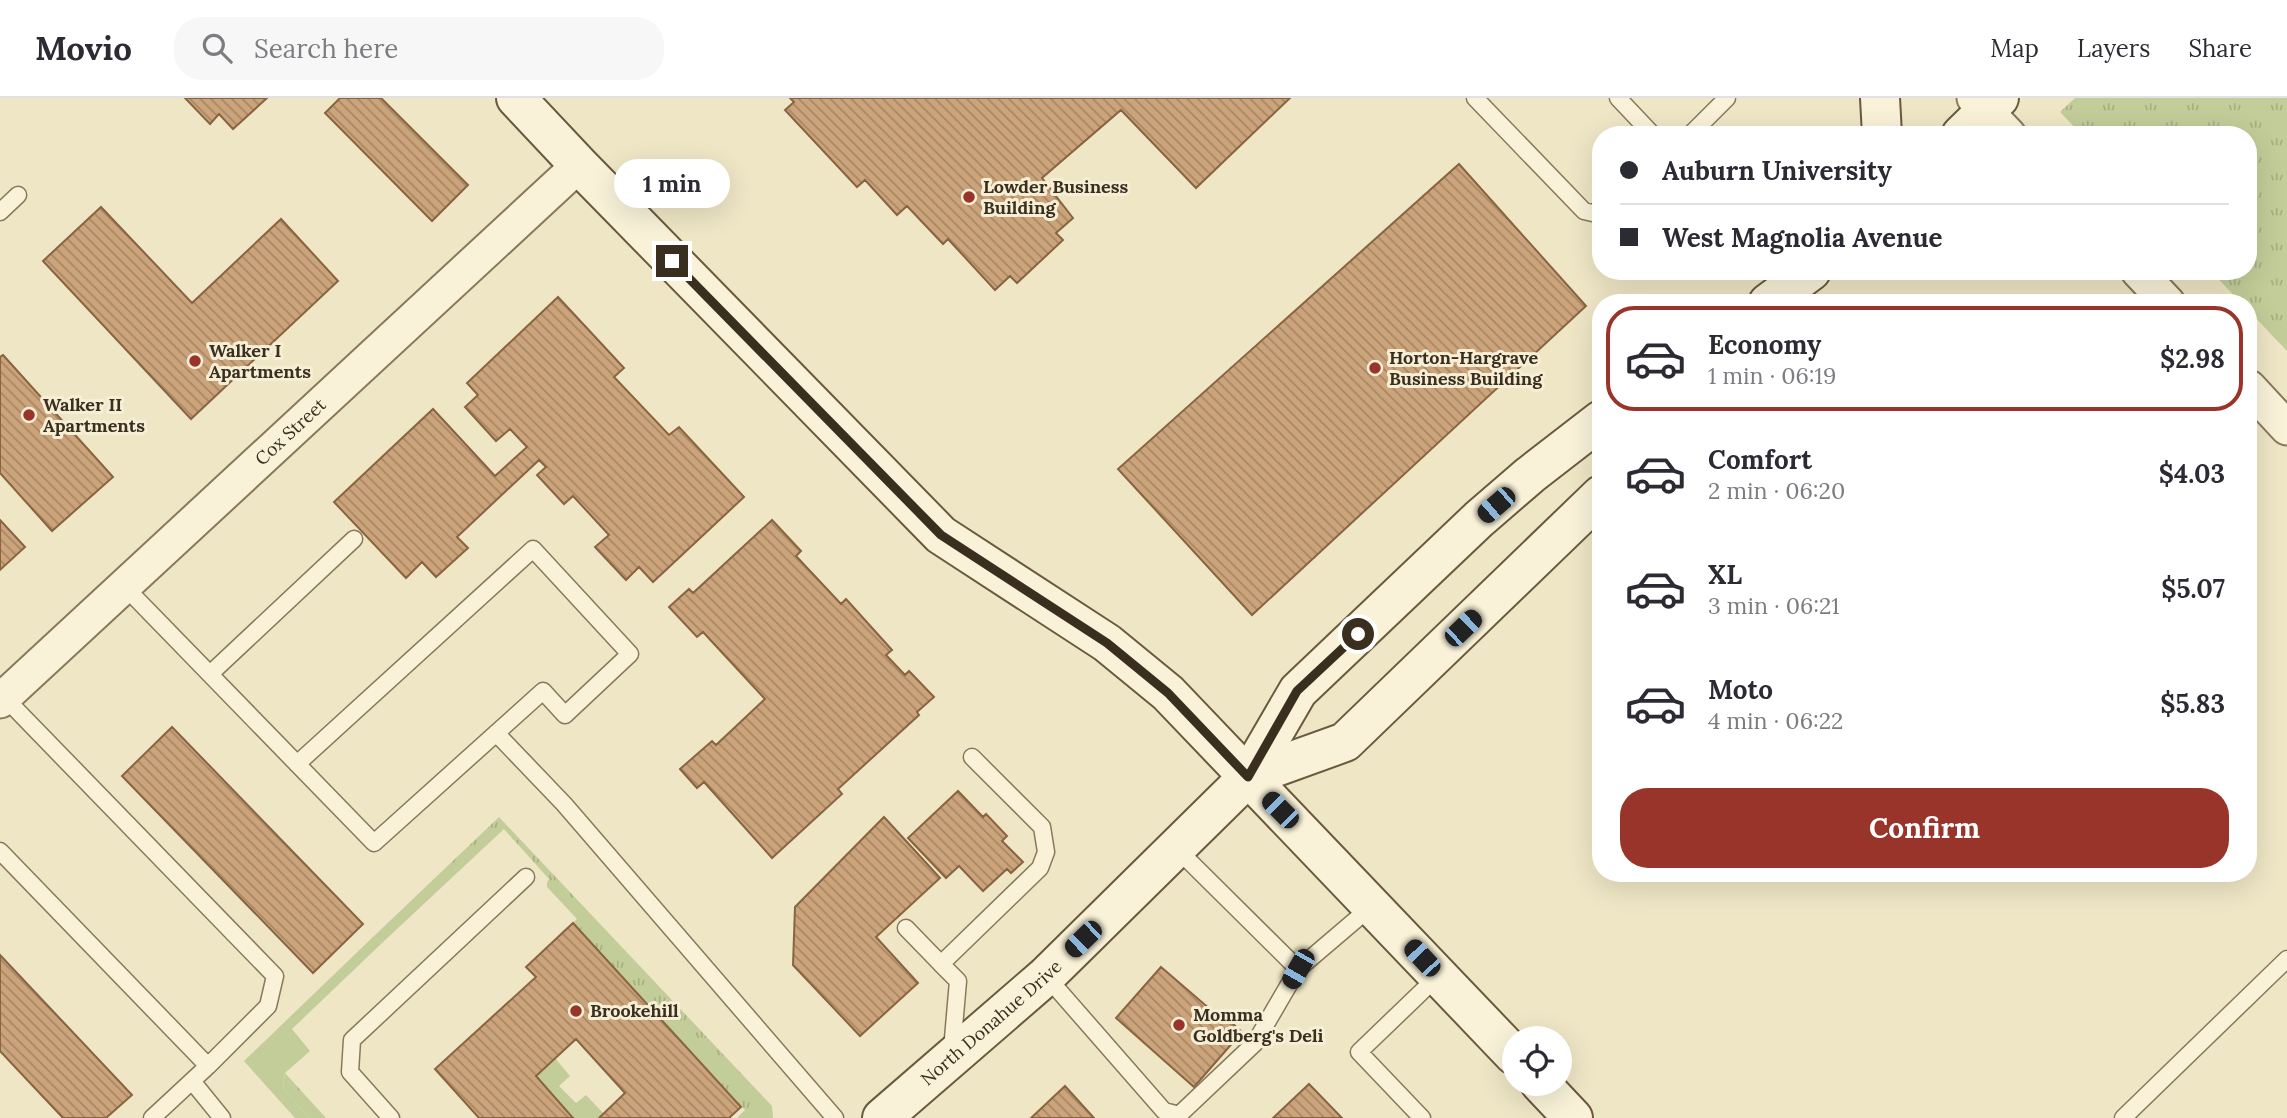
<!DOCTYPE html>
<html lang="en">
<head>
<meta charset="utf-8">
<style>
	body { margin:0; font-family:Lora,serif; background:#f7f7f7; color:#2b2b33; height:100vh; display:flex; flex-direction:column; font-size:26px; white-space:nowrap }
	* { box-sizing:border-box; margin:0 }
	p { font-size:23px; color:#7c7c81 }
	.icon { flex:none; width:38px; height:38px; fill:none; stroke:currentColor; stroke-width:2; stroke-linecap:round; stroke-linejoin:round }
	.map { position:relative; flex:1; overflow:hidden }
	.sheet { position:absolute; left:1592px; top:196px; width:665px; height:588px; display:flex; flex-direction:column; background:#fff; border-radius:28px; box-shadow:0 7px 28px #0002 }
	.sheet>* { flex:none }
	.top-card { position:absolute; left:1592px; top:28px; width:665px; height:154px; border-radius:28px; box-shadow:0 7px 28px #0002; display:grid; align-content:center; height:154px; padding:0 28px; background:#fff }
	.fabs { position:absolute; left:1502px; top:928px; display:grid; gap:14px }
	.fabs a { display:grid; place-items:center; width:70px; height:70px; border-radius:50%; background:#fff; box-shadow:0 7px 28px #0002; font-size:35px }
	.end { position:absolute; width:32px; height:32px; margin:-16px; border:9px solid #3a2e1f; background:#fff; box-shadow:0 0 0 4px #fff }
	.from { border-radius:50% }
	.bubble { position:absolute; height:49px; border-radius:24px; background:#fff; box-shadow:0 7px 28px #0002; font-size:23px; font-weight:700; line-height:49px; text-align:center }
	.car { position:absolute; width:21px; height:42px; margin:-21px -10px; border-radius:9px; box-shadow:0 0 5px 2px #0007; background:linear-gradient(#222 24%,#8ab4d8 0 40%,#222 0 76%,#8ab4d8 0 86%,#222 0) }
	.top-card b { display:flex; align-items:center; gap:24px; height:66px; font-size:26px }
	.top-card b+b { border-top:2px solid #e1e1e2 }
	.top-card i { width:18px; height:18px; background:#2b2b33 }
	ul { padding:12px 0 0; list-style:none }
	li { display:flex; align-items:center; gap:21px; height:105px; margin:0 14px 10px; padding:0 14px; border:4px solid transparent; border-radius:28px }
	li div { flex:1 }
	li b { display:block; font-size:26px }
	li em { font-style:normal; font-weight:700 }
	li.active { border-color:#99342b }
	li>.icon { width:63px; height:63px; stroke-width:1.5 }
	.cta { display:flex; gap:14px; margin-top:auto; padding:14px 28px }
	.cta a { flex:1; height:80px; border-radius:28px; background:#99342b; color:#fff; font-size:28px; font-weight:700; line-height:80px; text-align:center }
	header { display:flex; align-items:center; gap:42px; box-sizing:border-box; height:98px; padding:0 35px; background:#fff; border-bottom:2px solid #e1e1e2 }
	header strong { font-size:33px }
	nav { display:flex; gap:38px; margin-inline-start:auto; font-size:24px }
	.search { width:490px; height:63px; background:#f7f7f7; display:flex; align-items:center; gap:18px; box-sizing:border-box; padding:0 24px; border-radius:28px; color:#7c7c81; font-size:26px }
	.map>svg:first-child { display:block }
	.grass { fill:url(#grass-tufts) }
	.green { fill:#c2cd99 }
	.building { fill:url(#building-back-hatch); stroke:#896441; stroke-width:2 }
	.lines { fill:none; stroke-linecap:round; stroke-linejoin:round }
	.lane-casing { stroke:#8a785b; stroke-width:19 }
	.street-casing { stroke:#8a785b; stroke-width:37 }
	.secondary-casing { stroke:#6b593e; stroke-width:42 }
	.lane { stroke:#f9f2d9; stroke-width:16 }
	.street { stroke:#f9f2d9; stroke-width:33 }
	.secondary { stroke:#f9f2d9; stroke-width:38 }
	.route { stroke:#3a2e1f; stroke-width:9 }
	.poi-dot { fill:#99342b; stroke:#f6efd5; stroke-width:2.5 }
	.labels { text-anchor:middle; stroke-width:6; stroke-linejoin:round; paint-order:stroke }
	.poi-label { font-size:18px; font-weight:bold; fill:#3a2e1f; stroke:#f6efd5; text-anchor:start }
	.street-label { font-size:18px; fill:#3a2e1f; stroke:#f6efd5 }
</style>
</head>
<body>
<header>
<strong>Movio</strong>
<div class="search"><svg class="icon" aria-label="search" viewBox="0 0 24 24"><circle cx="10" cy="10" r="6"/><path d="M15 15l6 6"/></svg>Search here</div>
<nav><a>Map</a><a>Layers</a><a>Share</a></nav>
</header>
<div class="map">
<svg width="2287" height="1020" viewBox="0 0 2287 1020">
	<defs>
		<pattern id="grass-tufts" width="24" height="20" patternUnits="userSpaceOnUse" patternTransform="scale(1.75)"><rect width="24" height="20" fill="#c2cd99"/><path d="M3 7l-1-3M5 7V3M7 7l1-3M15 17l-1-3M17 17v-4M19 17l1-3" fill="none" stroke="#a7b083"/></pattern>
		<pattern id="building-back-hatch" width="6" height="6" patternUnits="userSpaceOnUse" patternTransform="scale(1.75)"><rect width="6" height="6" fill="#cca47b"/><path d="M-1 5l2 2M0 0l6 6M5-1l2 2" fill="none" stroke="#a78664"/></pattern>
	</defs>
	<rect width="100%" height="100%" fill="#eee6c5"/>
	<path class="grass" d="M2075 0H2287V253L2249 213V205H2241L2211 173H2249V37H2082L2060 14Z
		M499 719 772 1008 773 1020H737L745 1012 573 825 577 821 547 789V785L549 781 504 731 381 846 374 838Z
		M285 975 326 1020H309L283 990Z"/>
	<path class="green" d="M374 838 381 846 292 931 310 953 285 975 283 990 309 1020H295L244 963Z
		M555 960 570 978 559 988 576 1005 586 997 604 1016 599 1020H573L536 978Z"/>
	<path class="building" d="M185 0H267L233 31 219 16 210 26Z
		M340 0H381L468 87 432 123 325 15Z
		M790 0H1290L1196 90 1121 12 1042 80 1073 120 1056 135 1063 142 1017 185 1010 178 995 192 948 141 943 146 907 108 897 117 865 82 857 89 785 12 794 4Z
		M1459 66 1586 208 1252 517 1118 371Z
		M101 109 192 205 281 121 338 183 191 321 43 163Z
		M558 199 624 270 614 279 669 337 679 329 744 399 653 484 639 469 626 482 595 449 609 437 573 398 564 406 537 377 546 369 539 362 457 439 468 450 436 479 422 464 406 480 334 404 433 311 495 378 527 349 510 331 496 343 465 309 478 297 467 285Z
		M3 257 113 379 52 433 0 375V259Z
		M0 422 25 449 0 472Z
		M772 422 801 453 796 458 841 506 846 501 892 552 886 557 905 577 909 573 934 599 917 614 919 617 838 691 842 696 772 760 704 684 697 690 680 671 712 643 716 647 765 601 703 534 697 539 669 509 689 491 693 495Z
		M172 629 363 826 313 875 122 678Z
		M958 693 983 719 986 716 1007 738 1002 743 1023 764 1011 775 1007 771 983 793 959 768 946 780 908 740Z
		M884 719 940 780 876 839 918 885 860 938 793 867 795 809Z
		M573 825 741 1009 729 1020H599L625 995 576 941 536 978 573 1020H479L435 971 536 879 526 869Z
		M0 857 132 997 106 1020H63L0 953Z
		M1161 869 1218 918 1221 915 1242 934 1194 989 1116 920Z
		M1309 986 1342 1020H1273Z
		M1065 988 1094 1020H1031Z"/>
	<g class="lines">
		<g class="lane-casing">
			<path id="lane" d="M1475 0 1584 113 1601 117
				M1618 0 1653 37
				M1690 37 1727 0
				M0 114 18 97
				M124 488 374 745 543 593 565 617 630 556 533 451 297 666
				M210 576 354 441
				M4 599 275 878 268 908 208 968
				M496 635 564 706 835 1020
				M1176 750 1298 871
				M0 753 208 968 152 1020
				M906 830 941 866
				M1046 878 1164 1013 1179 1017 1255 945 1298 871 1372 808
				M952 952 958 883 941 866 1040 770 1046 754 1042 729 972 659
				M192 983 222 1020
				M391 1020 350 974 352 942 526 779
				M1422 1020 1359 954 1438 878
				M2123 1020 2287 861"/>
		</g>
		<g class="street-casing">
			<g id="street">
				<path d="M1974 0 2009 37"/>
				<path d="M2138 173 2168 205"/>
				<path d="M2249 289 2287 330"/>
				<path id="s1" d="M0 603 579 67"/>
			</g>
		</g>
		<g class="secondary-casing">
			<g id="secondary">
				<path d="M516 0 579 67 941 437 1107 545 1168 595 1514 957"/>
				<path d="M1880 0 1882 37"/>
				<path d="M1961 37 1999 0"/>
				<path d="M1768 205 1811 173"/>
				<path d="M1248 679 1345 644 1601 397"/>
				<path d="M1540 985 1573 1020"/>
				<path id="s2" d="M882 1020 1046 878 1248 679 1298 593 1479 421 1530 377 1601 322"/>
			</g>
		</g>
		<use href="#lane" class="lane"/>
		<use href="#street" class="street"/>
		<use href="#secondary" class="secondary"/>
	</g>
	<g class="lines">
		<path class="route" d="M672 163 941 437 1107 545 1168 595 1248 679 1297 593 1358 536"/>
	</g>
	<g class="poi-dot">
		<circle cx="969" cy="99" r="7"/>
		<circle cx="195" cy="263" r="7"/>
		<circle cx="1375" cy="270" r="7"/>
		<circle cx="29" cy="317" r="7"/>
		<circle cx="576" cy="913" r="7"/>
		<circle cx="1179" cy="927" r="7"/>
	</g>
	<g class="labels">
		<g class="poi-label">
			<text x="983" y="95">Lowder Business<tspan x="983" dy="21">Building</tspan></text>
			<text x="209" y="259">Walker I<tspan x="209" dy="21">Apartments</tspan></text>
			<text x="1389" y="266">Horton-Hargrave<tspan x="1389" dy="21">Business Building</tspan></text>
			<text x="43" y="313">Walker II<tspan x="43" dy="21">Apartments</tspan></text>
			<text x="590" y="919">Brookehill</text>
			<text x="1193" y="923">Momma<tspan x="1193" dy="21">Goldberg's Deli</tspan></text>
		</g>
		<g class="street-label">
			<text dy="6" stroke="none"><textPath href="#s1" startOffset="396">Cox Street</textPath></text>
			<text dy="6" stroke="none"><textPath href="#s2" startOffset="145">North Donahue Drive</textPath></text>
		</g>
	</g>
</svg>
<div class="fabs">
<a><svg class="icon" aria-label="locate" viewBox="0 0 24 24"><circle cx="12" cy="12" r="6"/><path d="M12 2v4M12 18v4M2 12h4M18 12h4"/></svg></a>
</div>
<i class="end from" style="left:1358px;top:536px"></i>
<i class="end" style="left:672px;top:163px"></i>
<div class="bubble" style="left:614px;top:61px;width:116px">1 min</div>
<i class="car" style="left:1496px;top:407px;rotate:229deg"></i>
<i class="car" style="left:1463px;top:530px;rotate:46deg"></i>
<i class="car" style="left:1280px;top:712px;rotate:315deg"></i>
<i class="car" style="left:1083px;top:841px;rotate:226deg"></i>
<i class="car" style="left:1422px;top:860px;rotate:317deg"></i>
<i class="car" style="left:1298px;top:871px;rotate:210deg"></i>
<div class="top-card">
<b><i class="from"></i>Auburn University</b>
<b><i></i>West Magnolia Avenue</b>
</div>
<section class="sheet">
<ul>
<li class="active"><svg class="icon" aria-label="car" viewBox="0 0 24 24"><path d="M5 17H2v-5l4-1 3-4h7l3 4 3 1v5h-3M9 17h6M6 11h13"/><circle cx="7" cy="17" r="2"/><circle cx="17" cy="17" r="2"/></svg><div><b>Economy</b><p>1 min · 06:19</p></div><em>$2.98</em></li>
<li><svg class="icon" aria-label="car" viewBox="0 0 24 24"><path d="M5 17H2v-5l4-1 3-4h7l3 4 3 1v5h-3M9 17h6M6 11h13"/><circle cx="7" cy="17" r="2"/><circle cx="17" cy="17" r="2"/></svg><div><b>Comfort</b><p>2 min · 06:20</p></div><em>$4.03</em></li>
<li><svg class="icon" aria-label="car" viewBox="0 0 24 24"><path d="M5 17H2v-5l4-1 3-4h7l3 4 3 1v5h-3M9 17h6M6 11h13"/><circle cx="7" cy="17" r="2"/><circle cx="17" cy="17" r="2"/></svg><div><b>XL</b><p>3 min · 06:21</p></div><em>$5.07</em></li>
<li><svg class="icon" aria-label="car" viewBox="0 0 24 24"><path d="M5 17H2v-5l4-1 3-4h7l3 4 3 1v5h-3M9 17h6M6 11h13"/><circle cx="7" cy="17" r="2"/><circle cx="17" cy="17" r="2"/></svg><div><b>Moto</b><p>4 min · 06:22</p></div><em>$5.83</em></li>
</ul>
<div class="cta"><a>Confirm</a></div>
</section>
</div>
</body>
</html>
